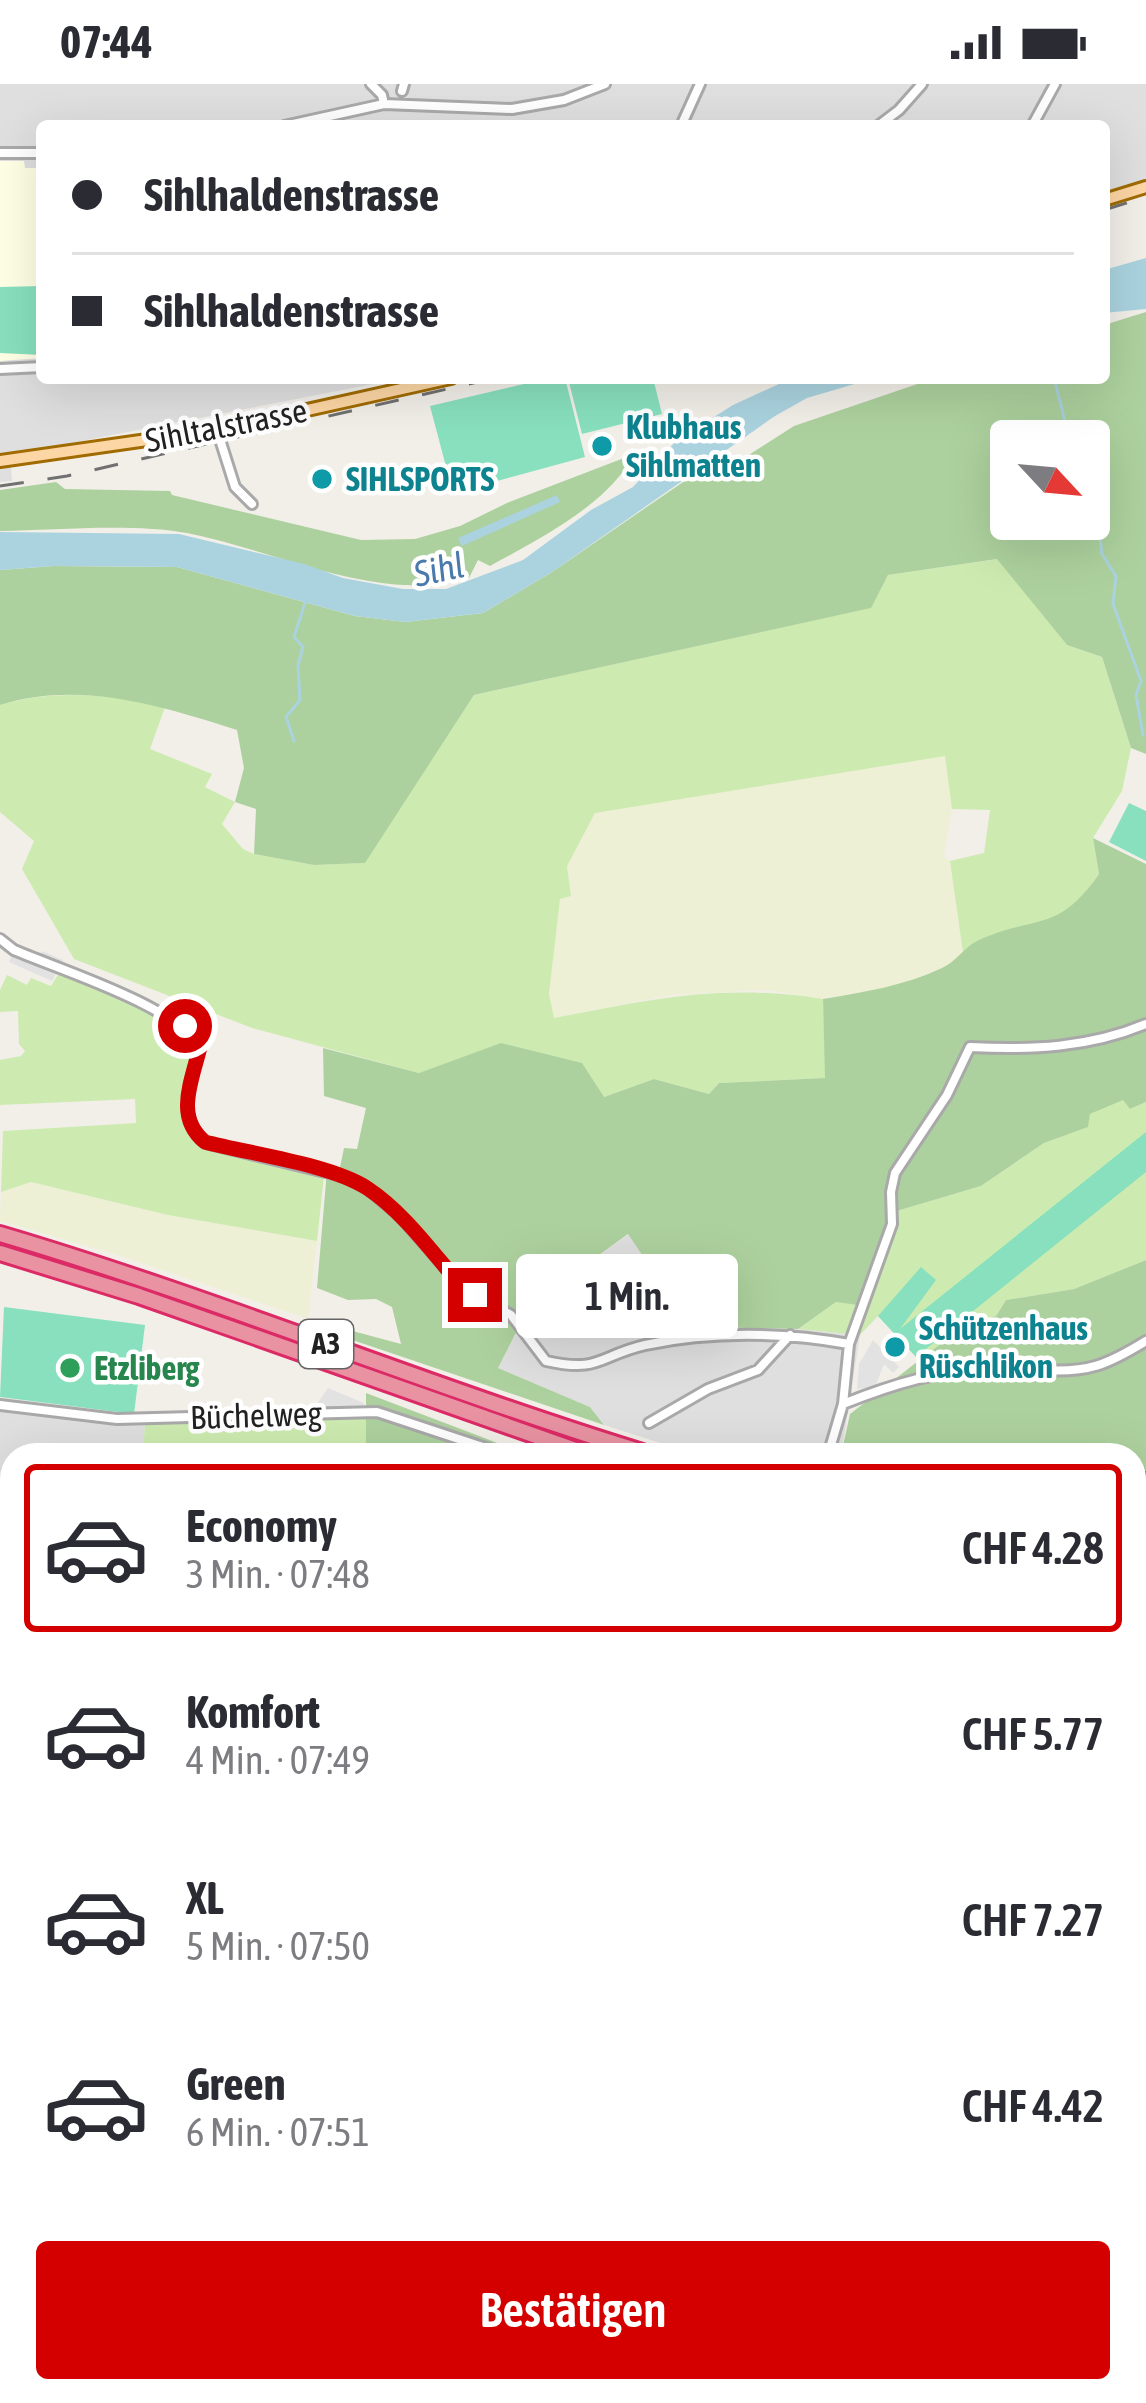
<!DOCTYPE html>
<html lang="de">
<head>
<meta charset="utf-8">
<style>
	body { margin:0; font-family:"Asap Condensed",sans-serif; background:#f7f7f7; color:#2b2b33; height:100vh; display:flex; flex-direction:column; font-size:45px; white-space:nowrap }
	* { box-sizing:border-box; margin:0 }
	p { font-size:39px; color:#7c7c81 }
	.icon { flex:none; width:66px; height:66px; fill:none; stroke:currentColor; stroke-width:2; stroke-linecap:round; stroke-linejoin:round }
	.map { position:relative; flex:1; overflow:hidden }
	.panel { position:absolute; left:0px; top:1359px; width:1146px; height:960px; display:flex; flex-direction:column; background:#fff; border-radius:36px 36px 0 0; box-shadow:0 12px 48px #0002 }
	.panel>* { flex:none }
	.hud { position:absolute; left:36px; top:36px; width:1074px; height:264px; border-radius:12px; box-shadow:0 12px 48px #0002; display:grid; align-content:center; height:264px; padding:0 36px; background:#fff }
	.needle { width:78px; rotate:116deg }
	.buttons { position:absolute; left:990px; top:336px; display:grid; gap:24px }
	.buttons a { display:grid; place-items:center; width:120px; height:120px; border-radius:12px; background:#fff; box-shadow:0 12px 48px #0002; font-size:60px }
	.end { position:absolute; width:54px; height:54px; margin:-27px; border:15px solid #d40000; background:#fff; box-shadow:0 0 0 6px #fff }
	.from { border-radius:50% }
	.bubble { position:absolute; height:84px; border-radius:12px; background:#fff; box-shadow:0 12px 48px #0002; font-size:39px; font-weight:600; line-height:84px; text-align:center }
	.hud b { display:flex; align-items:center; gap:42px; height:114px; font-size:45px }
	.hud b+b { border-top:3px solid #e1e1e2 }
	.hud i { width:30px; height:30px; background:#2b2b33 }
	ul { padding:21px 0 0; list-style:none }
	li { display:flex; align-items:center; gap:36px; height:168px; margin:0 24px 18px; padding:0 12px; border:6px solid transparent; border-radius:12px }
	li div { flex:1 }
	li b { display:block; font-size:45px }
	li em { font-style:normal; font-weight:600 }
	li.on { border-color:#d40000 }
	li>.icon { width:108px; height:108px; stroke-width:1.5 }
	.cta { display:flex; gap:24px; margin-top:auto; padding:24px 36px }
	.cta a { flex:1; height:138px; border-radius:12px; background:#d40000; color:#fff; font-size:48px; font-weight:600; line-height:138px; text-align:center }
	.status { display:flex; justify-content:space-between; align-items:center; height:84px; padding:0 60px; background:#fff; direction:ltr }
	.status svg { height:33px; fill:currentColor }
	.map>svg:first-child { display:block }
	.residential { fill:#e0dfdf }
	.commercial { fill:#f2dad9 }
	.education { fill:#ffffe5 }
	.farmland { fill:#eef0d5 }
	.grass { fill:#cdebb0 }
	.forest { fill:#add19e; fill-rule:evenodd }
	.park { fill:#c8facc }
	.pitch { fill:#88e0be }
	.parking { fill:#e2e2e2 }
	.water { fill:#aad3df }
	.lines { fill:none; stroke-linecap:round; stroke-linejoin:round }
	.stream { stroke:#aad3df; stroke-width:3 }
	.minor-casing { stroke:#a9a9a9; stroke-width:14 }
	.tertiary-casing { stroke:#a9a9a9; stroke-width:15 }
	.secondary-casing { stroke:#707d05; stroke-width:16 }
	.primary-casing { stroke:#a06b00; stroke-width:16 }
	.motorway-casing { stroke:#dc2a67; stroke-width:20 }
	.minor { stroke:#fff; stroke-width:8 }
	.tertiary { stroke:#fff; stroke-width:9 }
	.secondary { stroke:#f7fabf; stroke-width:10 }
	.primary { stroke:#fcd6a4; stroke-width:10 }
	.motorway { stroke:#e892a2; stroke-width:14 }
	.rail { stroke:#707070; stroke-width:3; stroke-dasharray:24 24; stroke-linecap:butt }
	.route { stroke:#d40000; stroke-width:15 }
	.culture-dot { fill:#0f9aa8; stroke:#fff; stroke-width:4.5 }
	.leisure-dot { fill:#2e9e5b; stroke:#fff; stroke-width:4.5 }
	.labels { text-anchor:middle; stroke-width:9; stroke-linejoin:round; paint-order:stroke }
	.shield { fill:#fff; stroke:#646464; stroke-width:3 }
	.shield-label { font-size:30px; font-weight:bold; fill:#222 }
	.street-label { font-size:33px; fill:#222; stroke:#fff }
	.culture-label { font-size:33px; font-weight:bold; fill:#0d838f; stroke:#fff; text-anchor:start }
	.leisure-label { font-size:33px; font-weight:bold; fill:#27864d; stroke:#fff; text-anchor:start }
	.water-label { font-size:36px; font-style:italic; fill:#4a7aab; stroke:#fff }
</style>
</head>
<body>
<div class="status"><b>07:44</b><svg viewBox="0 0 49 12"><path d="M0 12V9h3v3zM5 12V6h3v6zM10 12V3h3v9zM15 12V0h3v12zM26 1h20v11H26zM47 4h2v5h-2z"/></svg></div>
<div class="map">
<svg width="1146" height="2319" viewBox="0 0 1146 2319">
	<rect width="100%" height="100%" fill="#f2efe9"/>
	<path class="residential" d="M0 0H1146V95L1104 108V42H42V294H404L10 371 12 397 0 398Z
		M629 1150 692 1243 798 1245 860 1251 841 1371H698L604 1341 590 1323 498 1284 530 1221Z
		M0 1325 113 1338H145L143 1371H12V2307H1134V2068H1146V2319H0Z"/>
	<path class="commercial" d="M1134 1518 1146 1520V1656L1134 1658Z"/>
	<path class="education" d="M0 77H24L25 84H42V274L0 277Z"/>
	<path class="farmland" d="M945 671 952 725 944 773 950 777 963 869 948 882 899 902 823 915 765 906 672 911 553 934 549 910 560 815 571 812 567 782 595 728Z
		M31 1098 168 1131 317 1157 308 1235 111 1169 0 1137 1 1108Z"/>
	<path class="grass" d="M998 475 1067 561 1102 573 1131 664 1122 707 1093 754 1099 790C1087 806 1072 829 1052 836 1021 846 988 846 963 869L950 777 984 769 990 726 952 725 945 672 595 729 567 782 571 812 560 815 549 910 554 934C653 915 721 899 823 915L826 994 719 999 709 1010 654 995 604 1013 501 960 419 989 252 944 74 875 22 785 34 757 0 728V621C52 605 113 610 165 623L150 665 212 690 205 703 235 718 222 740 243 765 254 770 314 781 364 779 474 611 870 524 888 491Z
		M59 889C90 901 178 927 193 957 209 989 156 1025 204 1061L324 1092 317 1157 168 1131 31 1098 1 1108 3 1047 136 1039 135 1015 0 1021V976L21 972 25 967 19 960 18 927 0 928V906L7 891 27 901 31 894 51 902Z
		M1123 1015 1130 1025 1146 1018V1176L1074 1205 1006 1216 996 1232 962 1243 919 1276 878 1232 860 1251 798 1245 836 1218 858 1220 890 1129 981 1102 1044 1059 1087 1043 1090 1030Z
		M366 1331V1371H247L223 1363 221 1371H143L145 1338Z
		M0 1514 12 1520V1569L0 1566Z"/>
	<path class="forest" d="M1146 228V670L1131 664 1102 573 1067 561 997 475 888 491 871 524 474 611 365 779 314 781 254 770 256 725 235 718 244 684 237 646C161 622 80 596 0 621V486L53 482 177 483 355 532 405 538 483 529 552 488 721 372 736 379 794 342 935 294H1104V241ZM1011 357H1089V435H1011Z
		M624 374 627 382C597 426 537 456 490 482L478 476 469 494C448 498 426 502 404 501 335 498 257 463 187 449 133 439 56 446 0 447V406L56 398 65 405 170 407 172 411 361 456 415 455 460 442 507 419Z
		M1093 754 1146 780V1018L1130 1025 1123 1016 1090 1030 1088 1043 1044 1059 981 1102 890 1129 858 1221 836 1218 798 1245 691 1243 628 1150 530 1221 498 1284 590 1323 604 1341 305 1240 308 1235 401 1260 392 1223 376 1215 348 1216 317 1204 327 1086 339 1088 344 1064 357 1065 366 1024 324 1012 323 964 419 989 501 959 582 979 604 1013 654 995 709 1010 719 999 825 994 823 915C864 908 904 902 942 884 956 878 965 862 979 856 1037 830 1057 850 1099 790Z
		M1146 1176V1387L1134 1395V1371H841L850 1330 962 1243 996 1232 1006 1216 1074 1205Z
		M366 1309 529 1371H366Z"/>
	<path class="park" d="M1134 1693 1146 1699V2068H1134Z"/>
	<path class="pitch" d="M42 202V271L0 269V203Z
		M549 294H565L585 373 453 409 430 322Z
		M568 294H653L662 330 582 350Z
		M1129 719 1146 727V777L1109 758Z
		M1146 1048V1088L916 1273 878 1232 921 1183 936 1196 900 1245Z
		M4 1223 145 1241 134 1330 0 1313Z"/>
	<path class="parking" d="M14 866 38 876 42 867 63 876 52 897 9 878Z
		M873 1256 899 1283 893 1289 884 1280 875 1303 857 1305 859 1280Z
		M328 1304 364 1319 365 1328 311 1329Z"/>
	<path class="water" d="M1146 174V225L1104 229V186Z
		M792 294H875L807 314 775 332 552 488 483 529 405 538 355 532 177 483 54 482 0 486V448L179 450 304 480 343 494 403 505H446L523 476 591 426 633 403 676 357 733 321Z
		M557 411 560 418 462 462 458 454Z
		M1134 1849 1143 1852 1146 1859V1910L1134 1912Z"/>
	<g class="lines">
		<path class="stream" d="M1054 294 1070 357
			M1089 416 1097 429 1102 470 1116 492 1113 520 1141 597 1136 611 1143 651
			M294 657 286 633 300 616 298 581 303 563 294 553 306 516"/>
		<g class="minor-casing">
			<path id="minor" d="M371 0 382 11 384 20
				M402 7 404 0
				M284 42 384 20 512 25 564 16 605 0
				M681 42 700 0
				M878 42 899 26 922 0
				M1032 42 1055 0
				M0 69H42
				M0 285 42 283
				M217 346 235 403 252 420
				M0 855 14 866C58 885 179 923 199 963 192 997 174 1033 205 1059L346 1093 369 1106 400 1132 464 1205 511 1231 546 1277C600 1289 598 1272 645 1261 711 1247 783 1248 849 1260
				M843 1320C898 1298 936 1288 996 1282 1011 1281 1026 1285 1042 1286 1088 1289 1107 1281 1146 1257
				M0 1321 117 1335 377 1328 507 1371
				M649 1339 708 1305 758 1286 790 1251
				M828 1371 843 1320 849 1260 892 1140 891 1108 895 1089 947 1011 970 963C1031 966 1089 964 1146 940
				M0 1434 12 1437
				M0 1509 12 1514
				M0 1570 12 1573
				M0 1720 12 1719
				M7 1822 12 1823
				M0 1910 12 1920
				M1134 2078 1146 2079
				M0 2138 12 2123
				M1134 2193 1146 2192
				M1134 2292H1146
				M155 2307 157 2319
				M663 2307V2319
				M241 2319 248 2307
				M494 2319 530 2313
				M529 2319 531 2307
				M852 2319 854 2307
				M1005 2319 1007 2307"/>
		</g>
		<g class="tertiary-casing">
			<path id="tertiary" d="M0 2265 12 2266"/>
		</g>
		<g class="secondary-casing">
			<path id="secondary" d="M1134 1676H1146
				M0 1808 12 1810
				M0 2209 12 2216
				M180 2307 206 2319"/>
		</g>
		<g class="primary-casing">
			<path id="primary" d="M1104 116 1146 103
				M0 377 217 346 451 294"/>
		</g>
		<g class="motorway-casing">
			<path id="motorway" d="M0 1150C220 1215 432 1304 652 1371
				M0 1169 139 1212 590 1371
				M1134 1407 1146 1397
				M1134 1490 1146 1492
				M1134 1506 1146 1508"/>
		</g>
		<use href="#minor" class="minor"/>
		<use href="#tertiary" class="tertiary"/>
		<use href="#secondary" class="secondary"/>
		<use href="#primary" class="primary"/>
		<use href="#motorway" class="motorway"/>
		<path class="rail" d="M1104 126 1146 113
			M0 402 67 392 495 294"/>
	</g>
	<g class="lines">
		<path class="route" d="M185 942 200 963C192 997 174 1033 205 1058 251 1070 329 1080 367 1104 405 1129 434 1171 464 1205L475 1211"/>
	</g>
	<g class="culture-dot">
		<circle cx="602" cy="362" r="12"/>
		<circle cx="322" cy="395" r="12"/>
		<circle cx="895" cy="1263" r="12"/>
	</g>
	<circle class="leisure-dot" cx="70" cy="1284" r="12"/>
	<g class="labels">
		<rect class="shield" x="299" y="1236" width="54" height="48" rx="9"/>
		<g class="shield-label">
			<text x="326" y="1270">A3</text>
		</g>
		<g class="street-label">
			<text transform="translate(226 341) rotate(-11)" y="12">Sihltalstrasse</text>
			<text transform="translate(256 1331) rotate(-2)" y="12">Büchelweg</text>
		</g>
		<g class="culture-label">
			<text x="626" y="355">Klubhaus<tspan x="626" dy="38">Sihlmatten</tspan></text>
			<text x="346" y="407">SIHLSPORTS</text>
			<text x="919" y="1256">Schützenhaus<tspan x="919" dy="38">Rüschlikon</tspan></text>
		</g>
		<g class="leisure-label">
			<text x="94" y="1296">Etzliberg</text>
		</g>
		<g class="water-label">
			<text transform="translate(439 485) rotate(-12)" y="13">Sihl</text>
		</g>
	</g>
</svg>
<div class="buttons">
<a><svg class="needle" viewBox="-14 -14 28 28"><path d="M0-13l5 13h-10z" fill="#e53935"/><path d="M0 13l5-13h-10z" fill="#7c7c81"/></svg></a>
</div>
<i class="end from" style="left:185px;top:942px"></i>
<i class="end" style="left:475px;top:1211px"></i>
<div class="bubble" style="left:516px;top:1170px;width:222px">1 Min.</div>
<div class="hud">
<b><i class="from"></i>Sihlhaldenstrasse</b>
<b><i></i>Sihlhaldenstrasse</b>
</div>
<section class="panel">
<ul>
<li class="on"><svg class="icon" aria-label="car" viewBox="0 0 24 24"><path d="M5 17H2v-5l4-1 3-4h7l3 4 3 1v5h-3M9 17h6M6 11h13"/><circle cx="7" cy="17" r="2"/><circle cx="17" cy="17" r="2"/></svg><div><b>Economy</b><p>3 Min. · 07:48</p></div><em>CHF 4.28</em></li>
<li><svg class="icon" aria-label="car" viewBox="0 0 24 24"><path d="M5 17H2v-5l4-1 3-4h7l3 4 3 1v5h-3M9 17h6M6 11h13"/><circle cx="7" cy="17" r="2"/><circle cx="17" cy="17" r="2"/></svg><div><b>Komfort</b><p>4 Min. · 07:49</p></div><em>CHF 5.77</em></li>
<li><svg class="icon" aria-label="car" viewBox="0 0 24 24"><path d="M5 17H2v-5l4-1 3-4h7l3 4 3 1v5h-3M9 17h6M6 11h13"/><circle cx="7" cy="17" r="2"/><circle cx="17" cy="17" r="2"/></svg><div><b>XL</b><p>5 Min. · 07:50</p></div><em>CHF 7.27</em></li>
<li><svg class="icon" aria-label="car" viewBox="0 0 24 24"><path d="M5 17H2v-5l4-1 3-4h7l3 4 3 1v5h-3M9 17h6M6 11h13"/><circle cx="7" cy="17" r="2"/><circle cx="17" cy="17" r="2"/></svg><div><b>Green</b><p>6 Min. · 07:51</p></div><em>CHF 4.42</em></li>
</ul>
<div class="cta"><a>Bestätigen</a></div>
</section>
</div>
</body>
</html>
